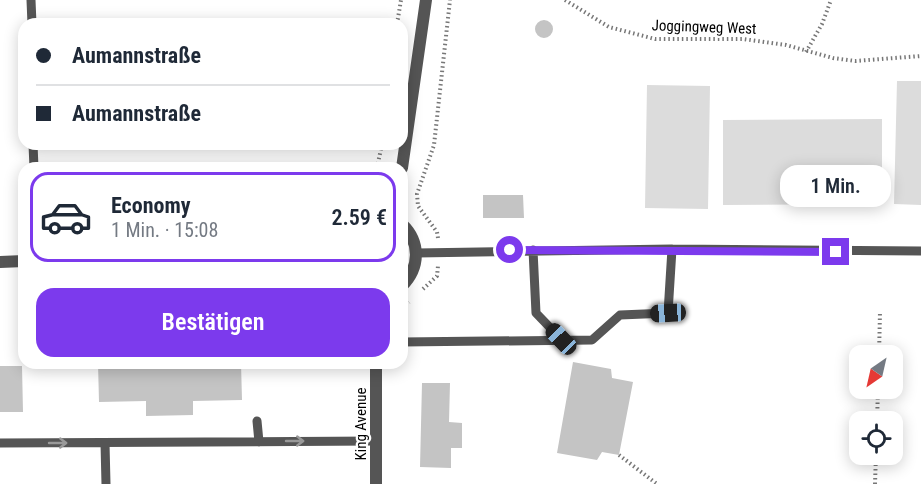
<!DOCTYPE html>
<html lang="de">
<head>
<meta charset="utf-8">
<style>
	body { margin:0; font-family:"Roboto Condensed",sans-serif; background:#f2f2f3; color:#1f2937; height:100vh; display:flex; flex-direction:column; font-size:22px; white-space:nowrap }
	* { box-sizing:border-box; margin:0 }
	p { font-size:20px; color:#747a83 }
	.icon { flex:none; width:33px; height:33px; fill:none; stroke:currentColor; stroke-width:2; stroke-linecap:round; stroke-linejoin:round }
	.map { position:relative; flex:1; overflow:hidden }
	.drawer { position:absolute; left:18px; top:162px; width:390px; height:207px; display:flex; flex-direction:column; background:#fff; border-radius:18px; box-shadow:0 3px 15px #0003 }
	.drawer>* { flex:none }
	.hud { position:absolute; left:18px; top:18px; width:390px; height:132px; border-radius:18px; box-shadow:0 3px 15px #0003; display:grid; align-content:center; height:132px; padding:0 18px; background:#fff }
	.needle { width:39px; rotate:214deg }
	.tools { position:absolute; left:849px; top:345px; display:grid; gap:12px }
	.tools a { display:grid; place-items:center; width:54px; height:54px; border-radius:12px; background:#fff; box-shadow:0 3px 15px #0003; font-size:30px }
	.end { position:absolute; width:27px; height:27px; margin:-14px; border:8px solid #7c3aed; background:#fff; box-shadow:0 0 0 3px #fff }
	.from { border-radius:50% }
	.bubble { position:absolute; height:42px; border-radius:18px; background:#fff; box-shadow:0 3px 15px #0003; font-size:20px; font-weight:600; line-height:42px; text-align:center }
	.car { position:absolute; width:18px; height:36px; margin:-18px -9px; border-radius:8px; box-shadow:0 0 4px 2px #0007; background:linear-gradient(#222 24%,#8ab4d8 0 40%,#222 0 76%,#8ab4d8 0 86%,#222 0) }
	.hud b { display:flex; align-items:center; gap:21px; height:57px; font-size:22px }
	.hud b+b { border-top:2px solid #e0e1e3 }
	.hud i { width:15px; height:15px; background:#1f2937 }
	ul { padding:10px 0 0; list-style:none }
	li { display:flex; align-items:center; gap:18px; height:90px; margin:0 12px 9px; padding:0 6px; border:3px solid transparent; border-radius:18px }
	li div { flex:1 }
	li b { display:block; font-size:22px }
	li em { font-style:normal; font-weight:600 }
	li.on { border-color:#7c3aed }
	li>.icon { width:54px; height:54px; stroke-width:1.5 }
	.primary-button { display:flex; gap:12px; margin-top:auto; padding:12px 18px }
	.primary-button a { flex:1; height:69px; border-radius:18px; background:#7c3aed; color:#fff; font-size:24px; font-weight:600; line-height:69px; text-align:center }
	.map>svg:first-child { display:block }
	.green { fill:#dcdcdc }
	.building { fill:#c4c4c4 }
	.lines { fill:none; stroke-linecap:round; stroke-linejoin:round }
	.path { stroke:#777; stroke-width:4; stroke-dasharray:1.5 3; stroke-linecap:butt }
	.lane { stroke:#555; stroke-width:9 }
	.street { stroke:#555; stroke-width:12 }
	.oneway { stroke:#999 }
	.route { stroke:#7c3aed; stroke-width:8 }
	.labels { text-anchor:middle; stroke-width:4.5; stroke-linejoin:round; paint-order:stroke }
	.street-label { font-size:15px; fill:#000; stroke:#fff }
</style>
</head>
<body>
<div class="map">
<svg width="921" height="484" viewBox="0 0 921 484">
	<rect width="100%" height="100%" fill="#fff"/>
	<path class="green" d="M897 81H921V205L894 204Z
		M647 85 710 86 708 209 645 208Z
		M882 119V204L723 205V120Z"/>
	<path class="building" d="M535 29a9 9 0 1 1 18 0a9 9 0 1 1-18 0Z
		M483 195H523L524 218H483Z
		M573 362 611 369 612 378 633 382 619 455 602 452 597 460 557 453Z
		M98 363H241L242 400 193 401V415L146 416V401L99 402Z
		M0 366H22L23 412H0Z
		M422 383H450L449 422 462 423V448H451V468L420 467Z"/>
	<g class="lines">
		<path class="path" d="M565 0 609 27 655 39H743L786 45 833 58 855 61 921 56
			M397 24 401 0
			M806 52 822 24 831 0
			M377 168 382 144
			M438 238 437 232 418 206 417 194 434 145 450 0
			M423 289 437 276 438 266
			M402 308 409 302
			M879 356 880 312
			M877 422 878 388
			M619 455 657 484
			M875 484 876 454"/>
		<path class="lane" d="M31 0 32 24
			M33 144 34 168
			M533 250 536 313 561 339
			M417 253 672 249 921 251
			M402 342 592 340 620 315 668 313 672 249
			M257 421 259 442
			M0 443 376 441
			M105 443 106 484"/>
		<path class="street" d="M402 168 426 0
			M402 224C421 242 420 268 402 286
			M0 262 24 261
			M376 363V484"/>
	</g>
	<defs><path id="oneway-shaft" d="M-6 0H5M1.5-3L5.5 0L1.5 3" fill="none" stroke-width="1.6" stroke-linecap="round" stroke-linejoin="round" transform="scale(1.5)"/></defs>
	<g class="oneway">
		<use href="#oneway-shaft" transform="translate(295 441)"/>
		<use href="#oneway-shaft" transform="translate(58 443)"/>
	</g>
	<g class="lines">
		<path class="route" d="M510 250 836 252"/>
	</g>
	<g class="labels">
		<g class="street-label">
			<text transform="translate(704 27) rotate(2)" y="5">Joggingweg West</text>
			<text transform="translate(361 424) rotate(-90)" y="5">King Avenue</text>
		</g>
	</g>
</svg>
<div class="tools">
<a><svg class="needle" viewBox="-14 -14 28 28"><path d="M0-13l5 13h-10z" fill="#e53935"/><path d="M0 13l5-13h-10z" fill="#747a83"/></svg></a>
<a><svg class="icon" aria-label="locate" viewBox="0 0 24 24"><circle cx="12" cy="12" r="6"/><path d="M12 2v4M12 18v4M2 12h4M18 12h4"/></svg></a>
</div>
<i class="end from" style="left:510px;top:250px"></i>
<i class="end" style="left:836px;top:252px"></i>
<div class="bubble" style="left:780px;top:165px;width:111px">1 Min.</div>
<i class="car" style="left:668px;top:313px;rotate:267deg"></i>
<i class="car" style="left:561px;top:339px;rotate:316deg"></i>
<div class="hud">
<b><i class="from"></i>Aumannstraße</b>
<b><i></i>Aumannstraße</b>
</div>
<section class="drawer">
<ul>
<li class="on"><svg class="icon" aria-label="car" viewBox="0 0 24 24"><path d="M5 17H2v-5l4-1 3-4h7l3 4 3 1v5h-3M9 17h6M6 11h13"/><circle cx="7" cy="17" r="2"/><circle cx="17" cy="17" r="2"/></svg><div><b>Economy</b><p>1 Min. · 15:08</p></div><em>2.59 €</em></li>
</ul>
<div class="primary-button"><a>Bestätigen</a></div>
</section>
</div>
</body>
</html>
